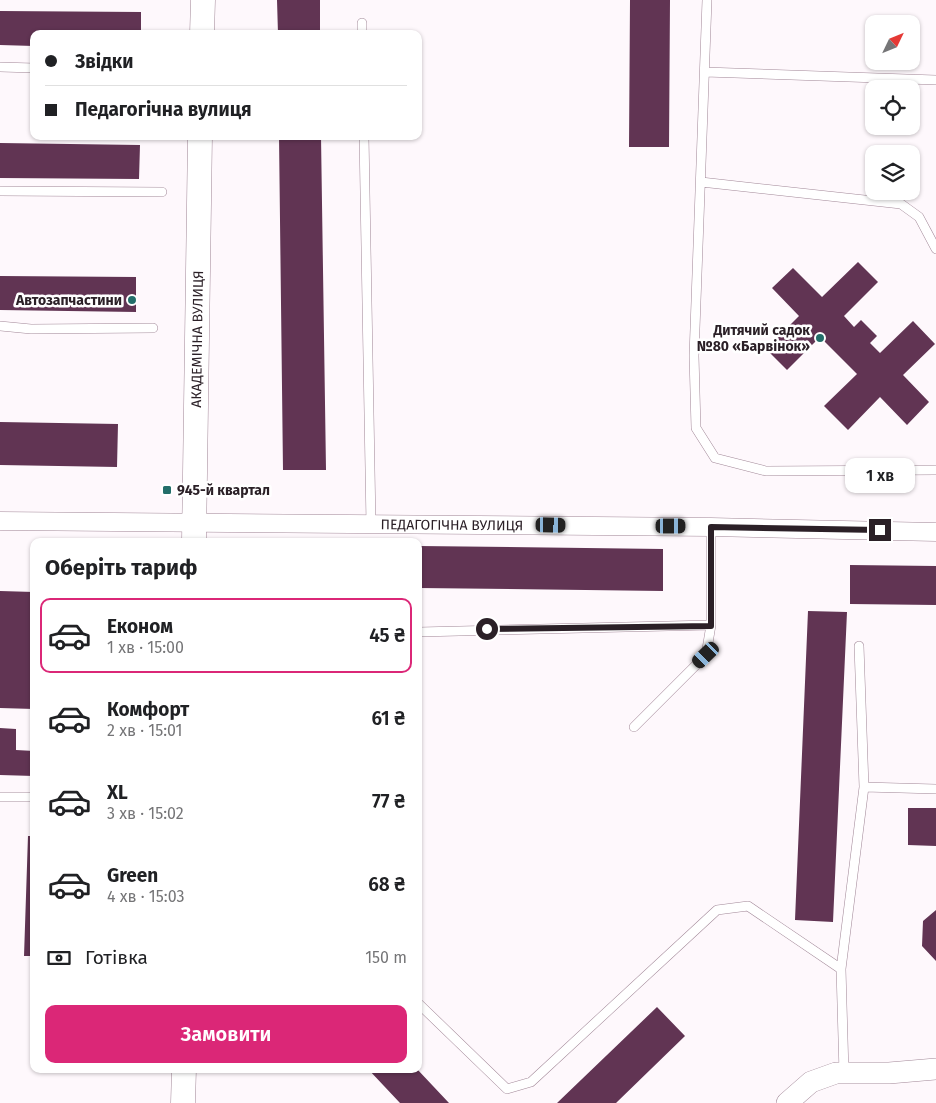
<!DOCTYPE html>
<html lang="uk">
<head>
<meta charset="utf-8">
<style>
	body { margin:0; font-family:"Fira Sans",sans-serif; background:#f2f2f2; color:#202124; height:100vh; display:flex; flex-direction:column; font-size:19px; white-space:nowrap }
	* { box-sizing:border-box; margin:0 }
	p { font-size:16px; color:#757577 }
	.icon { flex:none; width:28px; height:28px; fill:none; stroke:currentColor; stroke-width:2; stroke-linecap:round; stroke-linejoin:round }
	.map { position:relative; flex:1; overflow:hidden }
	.sheet { position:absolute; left:30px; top:538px; width:392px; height:535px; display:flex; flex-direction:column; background:#fff; border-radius:10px; box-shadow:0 1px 4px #0004 }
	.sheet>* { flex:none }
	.top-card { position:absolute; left:30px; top:30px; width:392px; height:110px; border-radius:10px; box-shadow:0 1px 4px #0004; display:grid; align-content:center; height:110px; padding:0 15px; background:#fff }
	.needle { width:32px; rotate:47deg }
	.controls { position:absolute; left:865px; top:15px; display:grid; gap:10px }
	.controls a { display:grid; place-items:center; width:55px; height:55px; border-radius:10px; background:#fff; box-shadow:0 1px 4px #0004; font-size:25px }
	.end { position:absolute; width:22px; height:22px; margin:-11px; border:6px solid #2b2027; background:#fff; box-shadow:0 0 0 2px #fff }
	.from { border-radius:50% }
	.bubble { position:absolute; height:35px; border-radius:10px; background:#fff; box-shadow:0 1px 4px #0004; font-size:16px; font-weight:600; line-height:35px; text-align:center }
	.car { position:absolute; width:15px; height:30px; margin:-15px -8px; border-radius:6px; box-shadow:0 0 4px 1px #0007; background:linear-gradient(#222 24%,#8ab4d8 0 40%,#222 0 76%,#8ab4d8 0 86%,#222 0) }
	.top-card b { display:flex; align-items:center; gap:18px; height:48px; font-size:19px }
	.top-card b+b { border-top:1px solid #e0e0e0 }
	.top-card i { width:12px; height:12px; background:#202124 }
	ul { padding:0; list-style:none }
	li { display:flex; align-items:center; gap:15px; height:75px; margin:0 10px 8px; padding:0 5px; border:2px solid transparent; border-radius:10px }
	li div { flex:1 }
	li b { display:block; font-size:19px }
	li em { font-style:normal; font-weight:600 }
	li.selected { border-color:#db2777 }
	li>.icon { width:45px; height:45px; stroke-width:1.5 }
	h2 { padding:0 15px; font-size:22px; line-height:60px }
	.pay { display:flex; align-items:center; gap:12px; height:55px; padding:0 15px; font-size:19px }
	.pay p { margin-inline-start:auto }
	.primary-button { display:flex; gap:10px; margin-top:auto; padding:10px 15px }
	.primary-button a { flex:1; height:58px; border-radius:10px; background:#db2777; color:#fff; font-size:20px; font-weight:600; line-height:58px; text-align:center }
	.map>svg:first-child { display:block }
	.building { fill:#613453 }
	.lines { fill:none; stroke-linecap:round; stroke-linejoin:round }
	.service-casing { stroke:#a28898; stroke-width:10 }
	.minor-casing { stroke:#a28898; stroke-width:19 }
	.tertiary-casing { stroke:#a28898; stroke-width:22 }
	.secondary-casing { stroke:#a28898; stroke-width:25 }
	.service { stroke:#fff; stroke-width:9 }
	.minor { stroke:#fff; stroke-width:18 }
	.tertiary { stroke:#fff; stroke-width:21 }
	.secondary { stroke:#fff; stroke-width:24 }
	.route { stroke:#2b2027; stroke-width:6 }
	.poi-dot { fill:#236e6a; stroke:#fff; stroke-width:2 }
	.labels { text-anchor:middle; stroke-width:5; stroke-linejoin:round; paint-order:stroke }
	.poi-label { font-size:14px; font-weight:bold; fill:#2b2027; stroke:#fff; text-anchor:end }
	.street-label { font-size:14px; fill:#2b2027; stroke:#fff }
</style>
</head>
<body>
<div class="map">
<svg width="936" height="1103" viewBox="0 0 936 1103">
	<rect width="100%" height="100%" fill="#fef8fc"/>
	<path class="building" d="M277 0H320V34H278Z
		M630 0H670L669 147H629Z
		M0 11 141 12V34H34V46L0 45Z
		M279 136H321L326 470H283Z
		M0 143 140 145 139 179 0 178Z
		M858 262 878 282 844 316 854 327 861 320 877 336 870 343 880 353 913 321 935 344 903 375 929 402 907 425 880 397 848 430 824 406 857 374 820 337 787 370 766 349 799 316 772 288 793 268 822 297Z
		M0 276 136 277V312L0 310Z
		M0 422 118 424 117 467 0 465Z
		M419 546 663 549V591L419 588Z
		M850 565 936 566V605L850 604Z
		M0 591 34 592V709L0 708Z
		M808 611 847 612 833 922 795 920Z
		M0 728 16 729V750L34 751V776L0 775Z
		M908 808H936V846L908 845Z
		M28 836H34V956H24Z
		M936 910V961L922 946 923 921Z
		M657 1007 685 1036 616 1103H557Z
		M368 1069H417L449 1103H400Z"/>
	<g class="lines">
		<g class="service-casing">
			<path id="service" d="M707 0 694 356 696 428 715 458 766 471 936 470
				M362 23V34
				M0 67 34 68
				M705 72 936 80
				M364 136 371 524
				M701 182 901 204 919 217 936 249
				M0 191 162 192
				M0 326 31 329 153 328
				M419 632 711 625
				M634 727 706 655 711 625V527
				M864 787 936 789
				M0 797H34
				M419 1004 507 1089 531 1082 717 910 748 906 841 969
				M844 1073 841 969 864 787 859 646"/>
		</g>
		<g class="minor-casing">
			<g id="minor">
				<path id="s1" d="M0 521 711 527 936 532"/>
			</g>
		</g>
		<g class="tertiary-casing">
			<path id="tertiary" d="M787 1103 811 1082 836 1073H889L936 1069"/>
		</g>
		<g class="secondary-casing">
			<g id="secondary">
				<path d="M202 34 203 0"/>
				<path id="s2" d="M194 541 200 136"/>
				<path d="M183 1103 184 1069"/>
			</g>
		</g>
		<use href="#service" class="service"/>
		<use href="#minor" class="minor"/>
		<use href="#tertiary" class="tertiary"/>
		<use href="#secondary" class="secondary"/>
	</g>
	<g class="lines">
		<path class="route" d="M487 629 711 626V527L880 530"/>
	</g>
	<g class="poi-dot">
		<circle cx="132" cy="300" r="5"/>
		<circle cx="820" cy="338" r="5"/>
		<rect x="162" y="485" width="10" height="10" rx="2.5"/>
	</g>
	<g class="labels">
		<g class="poi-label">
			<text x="122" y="305">Автозапчастини</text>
			<text x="810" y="335">Дитячий садок<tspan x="810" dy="16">№80 «Барвінок»</tspan></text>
			<text x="177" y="495" text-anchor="start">945-й квартал</text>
		</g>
		<g class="street-label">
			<text dy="5" stroke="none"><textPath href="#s2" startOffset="202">АКАДЕМІЧНА ВУЛИЦЯ</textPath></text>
			<text dy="5" stroke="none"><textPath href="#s1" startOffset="452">ПЕДАГОГІЧНА ВУЛИЦЯ</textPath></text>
		</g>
	</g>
</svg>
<div class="controls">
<a><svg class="needle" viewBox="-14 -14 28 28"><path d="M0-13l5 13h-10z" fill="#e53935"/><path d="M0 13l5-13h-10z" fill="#757577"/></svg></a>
<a><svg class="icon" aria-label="locate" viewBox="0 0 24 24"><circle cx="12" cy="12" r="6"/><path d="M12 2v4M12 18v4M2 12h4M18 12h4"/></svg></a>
<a><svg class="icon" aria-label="layers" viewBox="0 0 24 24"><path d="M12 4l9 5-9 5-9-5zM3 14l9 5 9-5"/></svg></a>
</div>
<i class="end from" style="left:487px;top:629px"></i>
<i class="end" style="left:880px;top:530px"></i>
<div class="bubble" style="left:845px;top:458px;width:70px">1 хв</div>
<i class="car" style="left:551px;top:525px;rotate:91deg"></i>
<i class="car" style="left:671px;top:526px;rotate:90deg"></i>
<i class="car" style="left:706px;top:655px;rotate:226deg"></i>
<div class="top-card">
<b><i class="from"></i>Звідки</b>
<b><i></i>Педагогічна вулиця</b>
</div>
<section class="sheet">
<h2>Оберіть тариф</h2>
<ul>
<li class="selected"><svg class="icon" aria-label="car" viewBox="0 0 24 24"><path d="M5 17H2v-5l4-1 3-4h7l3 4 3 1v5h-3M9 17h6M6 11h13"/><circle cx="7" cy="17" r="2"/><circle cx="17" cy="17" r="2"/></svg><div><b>Економ</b><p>1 хв · 15:00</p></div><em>45 ₴</em></li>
<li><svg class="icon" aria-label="car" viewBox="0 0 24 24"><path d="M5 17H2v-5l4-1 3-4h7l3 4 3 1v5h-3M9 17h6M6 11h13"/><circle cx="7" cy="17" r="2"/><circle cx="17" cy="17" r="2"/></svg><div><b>Комфорт</b><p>2 хв · 15:01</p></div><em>61 ₴</em></li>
<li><svg class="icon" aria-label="car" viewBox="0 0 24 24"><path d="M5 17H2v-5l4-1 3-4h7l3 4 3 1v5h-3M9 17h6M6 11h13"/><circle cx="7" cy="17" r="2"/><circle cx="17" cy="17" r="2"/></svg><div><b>XL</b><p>3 хв · 15:02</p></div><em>77 ₴</em></li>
<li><svg class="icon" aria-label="car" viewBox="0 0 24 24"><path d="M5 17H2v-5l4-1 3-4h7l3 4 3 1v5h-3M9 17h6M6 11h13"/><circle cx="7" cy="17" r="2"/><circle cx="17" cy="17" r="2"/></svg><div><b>Green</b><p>4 хв · 15:03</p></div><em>68 ₴</em></li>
</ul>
<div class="pay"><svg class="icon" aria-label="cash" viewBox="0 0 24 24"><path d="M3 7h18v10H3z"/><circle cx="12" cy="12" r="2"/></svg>Готівка<p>150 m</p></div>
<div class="primary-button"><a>Замовити</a></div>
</section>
</div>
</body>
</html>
